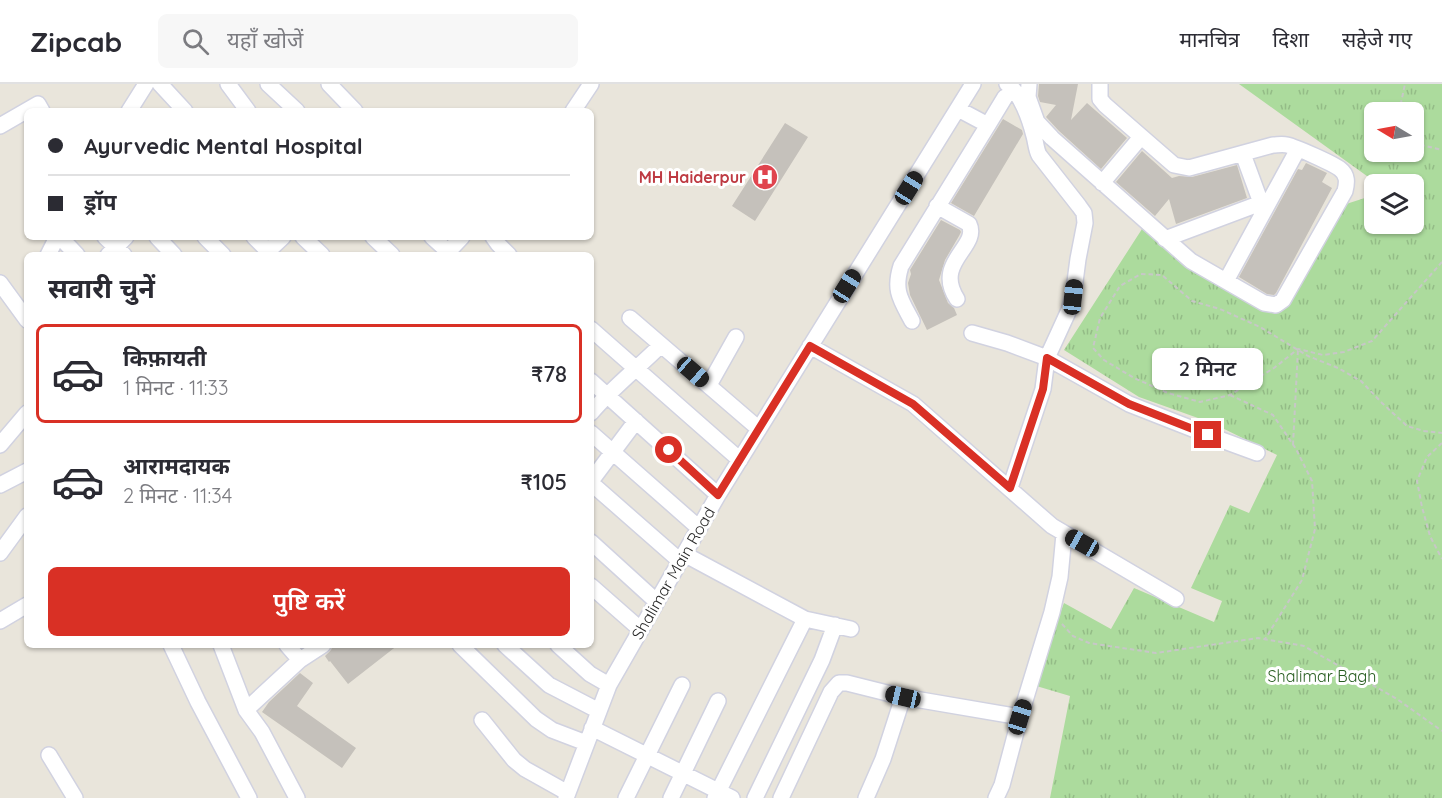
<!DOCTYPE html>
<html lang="hi">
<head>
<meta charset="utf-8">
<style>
	body { margin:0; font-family:Quicksand,"Noto Sans Devanagari",sans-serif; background:#f7f7f7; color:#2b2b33; height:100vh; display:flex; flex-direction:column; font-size:22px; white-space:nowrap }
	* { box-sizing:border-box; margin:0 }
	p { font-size:20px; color:#7c7c81 }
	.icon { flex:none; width:33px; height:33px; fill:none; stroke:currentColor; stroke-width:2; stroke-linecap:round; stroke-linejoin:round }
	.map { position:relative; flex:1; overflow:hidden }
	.side { position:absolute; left:24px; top:168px; width:570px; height:396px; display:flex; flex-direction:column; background:#fff; border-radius:9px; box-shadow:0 2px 4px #0004 }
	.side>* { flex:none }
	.top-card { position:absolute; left:24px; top:24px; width:570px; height:132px; border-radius:9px; box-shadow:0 2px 4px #0004; display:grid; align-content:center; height:132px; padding:0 24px; background:#fff }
	.needle { width:39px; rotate:280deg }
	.tools { position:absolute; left:1364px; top:18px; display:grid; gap:12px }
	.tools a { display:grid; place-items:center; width:60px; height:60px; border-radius:9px; background:#fff; box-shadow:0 2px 4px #0004; font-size:30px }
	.end { position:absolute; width:27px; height:27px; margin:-14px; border:8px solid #d93025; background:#fff; box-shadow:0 0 0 3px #fff }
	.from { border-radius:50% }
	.bubble { position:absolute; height:42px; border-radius:9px; background:#fff; box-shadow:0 2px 4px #0004; font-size:20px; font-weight:600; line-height:42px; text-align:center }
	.car { position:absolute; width:18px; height:36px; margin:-18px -9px; border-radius:8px; box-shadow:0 0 4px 2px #0007; background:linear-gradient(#222 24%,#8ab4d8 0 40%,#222 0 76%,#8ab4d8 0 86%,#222 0) }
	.top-card b { display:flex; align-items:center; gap:21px; height:57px; font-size:22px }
	.top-card b+b { border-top:2px solid #e1e1e2 }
	.top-card i { width:15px; height:15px; background:#2b2b33 }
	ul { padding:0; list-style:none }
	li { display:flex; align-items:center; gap:18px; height:99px; margin:0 12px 9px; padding:0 12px; border:3px solid transparent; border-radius:9px }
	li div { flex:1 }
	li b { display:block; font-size:22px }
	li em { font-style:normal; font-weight:600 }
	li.active { border-color:#d93025 }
	li>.icon { width:54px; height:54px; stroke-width:1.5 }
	h2 { padding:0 24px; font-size:27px; line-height:72px }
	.action { display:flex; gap:12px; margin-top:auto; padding:12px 24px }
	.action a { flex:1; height:69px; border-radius:9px; background:#d93025; color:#fff; font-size:24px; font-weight:600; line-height:69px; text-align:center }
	header { display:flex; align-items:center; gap:36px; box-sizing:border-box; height:84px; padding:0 30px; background:#fff; border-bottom:2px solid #e1e1e2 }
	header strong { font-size:28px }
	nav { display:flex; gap:33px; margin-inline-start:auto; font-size:21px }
	.search { width:420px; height:54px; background:#f7f7f7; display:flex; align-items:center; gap:15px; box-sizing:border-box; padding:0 21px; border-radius:9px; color:#7c7c81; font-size:22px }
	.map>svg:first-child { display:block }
	.park { fill:url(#park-tufts); fill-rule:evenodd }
	.building { fill:#c5c1bb }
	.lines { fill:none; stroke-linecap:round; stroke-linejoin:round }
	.minor-casing { stroke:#d1d2e0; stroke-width:18 }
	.path { stroke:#c7c7c7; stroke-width:2; stroke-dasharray:4.5 3; stroke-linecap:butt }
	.minor { stroke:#fff; stroke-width:15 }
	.route { stroke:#d93025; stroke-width:8 }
	.labels { text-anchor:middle; stroke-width:6; stroke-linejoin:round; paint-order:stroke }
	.health-label { font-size:16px; font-weight:bold; fill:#be3a42; stroke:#fff; text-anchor:end }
	.street-label { font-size:16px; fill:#282828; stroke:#fff }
	.park-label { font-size:16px; fill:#275d20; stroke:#fff }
</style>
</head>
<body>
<header>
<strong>Zipcab</strong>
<div class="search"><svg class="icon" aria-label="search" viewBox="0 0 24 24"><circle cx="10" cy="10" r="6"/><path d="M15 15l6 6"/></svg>यहाँ खोजें</div>
<nav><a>मानचित्र</a><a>दिशा</a><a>सहेजे गए</a></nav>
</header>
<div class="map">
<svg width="1442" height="714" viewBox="0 0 1442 714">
	<defs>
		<pattern id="park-tufts" width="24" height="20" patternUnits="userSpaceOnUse" patternTransform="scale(1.5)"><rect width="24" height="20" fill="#acdb9d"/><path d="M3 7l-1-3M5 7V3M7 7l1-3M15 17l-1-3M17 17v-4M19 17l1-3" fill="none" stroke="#94bc87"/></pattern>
	</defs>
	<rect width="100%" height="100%" fill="#e9e5db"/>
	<path class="park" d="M1239 0H1442V714H1050L1070 612 1033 601 1064 519 1111 545 1134 504 1214 538 1222 517 1191 504 1230 421 1249 429 1277 371 1212 339 1139 313 1064 266 1142 145 1186 179 1270 227 1340 122 1374 111V140H1413V100H1378ZM1374 28H1413V68H1374Z"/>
	<path class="building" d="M1039 0H1078L1071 36 1087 19 1127 54 1101 85 1059 47 1046 33 1056 21 1040 18 1038 12Z
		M1003 35 1022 46 1023 50 974 132 951 119Z
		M785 39 808 53 755 137 732 122Z
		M1142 67 1172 94 1179 92 1192 93 1237 81 1247 114 1176 140 1169 115 1155 132 1116 98Z
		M1306 79 1327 89 1322 98 1332 104 1276 209 1274 211 1267 210 1239 193 1298 85 1302 86Z
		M941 136 960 146 961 148 959 152 945 176 939 196 948 219 954 224 957 231 927 246 910 211 908 199 911 190 910 186Z
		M333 561H398L348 600 330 577 329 578 325 572 331 566Z
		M300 589 313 599 297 622 356 664 342 684 262 628 269 618Z"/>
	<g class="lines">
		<g class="minor-casing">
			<path id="minor" d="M160 0 185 27
				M228 0 248 27
				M268 0 297 27
				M329 0 355 27
				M1007 0C1021 9 1030 36 1034 52 1036 59 1036 65 1039 71L1079 122 1084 129 1085 139 1078 175 1073 213 1069 226 1047 274 1043 305 1010 404
				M1029 0 1028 13 1037 38 1052 54 1191 177 1264 219 1276 221 1283 216 1345 107C1347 99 1348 91 1340 85 1334 80 1296 63 1287 61 1282 60 1277 61 1273 61L1189 84 1174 81 1105 21 1100 15V0
				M129 27 146 0
				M573 27 591 0
				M988 41 1005 13
				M0 42 38 20 42 27
				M1243 70 1261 119
				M1102 99 1141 53
				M937 122 969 140C980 163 933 178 957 215
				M60 153 77 171
				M105 153 124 171
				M157 153 174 171
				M205 153 223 171
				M254 153 272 171
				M303 153 322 171
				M373 153 392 171
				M432 153 452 171
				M493 153 498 160 509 171
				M1165 155 1269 116
				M48 171 57 153
				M108 171 126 153
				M264 171 283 153
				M445 171 462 153
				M1226 197 1298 65
				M0 199 27 236
				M630 234 759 345
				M912 237C901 216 893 207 901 182L988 41 958 25
				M591 245 740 376
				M972 249 1007 259 1047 274 1129 320 1208 351 1257 369
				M810 262 913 320 1052 442 1176 515
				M591 297 718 411
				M709 301 736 253
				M591 329C612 304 638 284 661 261
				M591 349 699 444
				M0 361 27 329
				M591 397 636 337
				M591 399 680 477
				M0 401 27 387
				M591 458 657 518
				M0 469 27 432
				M684 470 805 535 851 545
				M591 502 641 546
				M0 537 27 521
				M171 561 198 618 249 714
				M221 561 246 626 262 648 297 714
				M287 561 300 576
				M460 561 536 635 552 646 586 659
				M505 561 549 601 599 627
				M558 561 590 590 609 601
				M246 626 300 576 323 561
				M482 636 514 676 525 685 568 709
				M592 644 732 714
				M49 671 75 714
				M566 714 609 601 718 411 973 0
				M626 714 682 601
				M671 714 718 617
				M715 714 805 535
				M755 714 822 576 835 541
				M781 714 831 608 839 599H847L903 613 1020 633
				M866 714 883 675 903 613
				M996 714 1002 701 1020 633 1052 528 1060 493 1064 450"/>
		</g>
		<path class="path" d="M1399 28 1405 0
			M1413 59 1442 66
			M1442 178 1372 257 1344 268 1323 271 1298 265 1274 284 1230 311 1200 318 1168 309 1134 294 1104 276 1093 264 1100 234 1120 202 1141 190 1162 191 1192 217 1220 225 1260 243 1308 272 1338 284 1361 297 1382 319 1407 342 1424 347 1442 349
			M1230 311 1273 331 1296 365 1312 397 1315 445 1302 496 1265 555
			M1442 359 1427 373 1417 397 1422 423 1430 452 1442 475
			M1293 361 1298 265
			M1062 540 1073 552 1089 559 1156 569 1258 554 1304 562 1397 615 1442 647"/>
		<use href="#minor" class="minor"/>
	</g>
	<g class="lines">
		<path class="route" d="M669 366 718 411 810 262 913 320 1010 404 1043 305 1047 274 1129 320 1208 351"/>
	</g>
	<defs>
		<g id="hospital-disc" transform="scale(1.35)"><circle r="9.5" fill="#e0444e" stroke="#fff"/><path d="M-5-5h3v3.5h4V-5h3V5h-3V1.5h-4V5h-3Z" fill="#fff"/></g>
	</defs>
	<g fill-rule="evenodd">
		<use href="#hospital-disc" x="765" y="93"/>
	</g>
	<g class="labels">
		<g class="health-label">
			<text x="746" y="99">MH Haiderpur</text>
		</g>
		<g class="street-label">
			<text transform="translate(673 489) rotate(-60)" y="6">Shalimar Main Road</text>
		</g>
		<g class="park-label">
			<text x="1322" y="598">Shalimar Bagh</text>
		</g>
	</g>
</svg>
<div class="tools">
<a><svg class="needle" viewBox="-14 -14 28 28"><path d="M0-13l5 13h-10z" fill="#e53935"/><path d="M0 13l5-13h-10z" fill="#7c7c81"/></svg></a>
<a><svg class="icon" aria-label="layers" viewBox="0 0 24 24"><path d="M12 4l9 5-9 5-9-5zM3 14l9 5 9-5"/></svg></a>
</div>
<i class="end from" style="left:669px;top:366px"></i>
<i class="end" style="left:1208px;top:351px"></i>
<div class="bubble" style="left:1152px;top:264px;width:111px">2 मिनट</div>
<i class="car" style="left:909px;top:104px;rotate:32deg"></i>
<i class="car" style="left:847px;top:202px;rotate:32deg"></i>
<i class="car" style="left:1073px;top:213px;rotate:6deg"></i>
<i class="car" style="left:693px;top:288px;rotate:131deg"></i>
<i class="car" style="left:1082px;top:459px;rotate:299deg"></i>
<i class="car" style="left:903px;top:613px;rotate:283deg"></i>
<i class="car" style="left:1020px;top:633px;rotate:17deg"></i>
<div class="top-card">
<b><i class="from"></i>Ayurvedic Mental Hospital</b>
<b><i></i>ड्रॉप</b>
</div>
<section class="side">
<h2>सवारी चुनें</h2>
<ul>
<li class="active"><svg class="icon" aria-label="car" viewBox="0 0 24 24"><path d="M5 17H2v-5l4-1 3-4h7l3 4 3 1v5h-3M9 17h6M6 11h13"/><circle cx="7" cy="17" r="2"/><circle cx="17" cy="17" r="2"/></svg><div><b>किफ़ायती</b><p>1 मिनट · 11:33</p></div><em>₹78</em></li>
<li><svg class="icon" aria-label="car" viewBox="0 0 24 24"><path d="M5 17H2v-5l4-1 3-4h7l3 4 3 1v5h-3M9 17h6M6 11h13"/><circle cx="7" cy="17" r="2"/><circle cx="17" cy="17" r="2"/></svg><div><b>आरामदायक</b><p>2 मिनट · 11:34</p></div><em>₹105</em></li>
</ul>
<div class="action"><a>पुष्टि करें</a></div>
</section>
</div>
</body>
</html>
